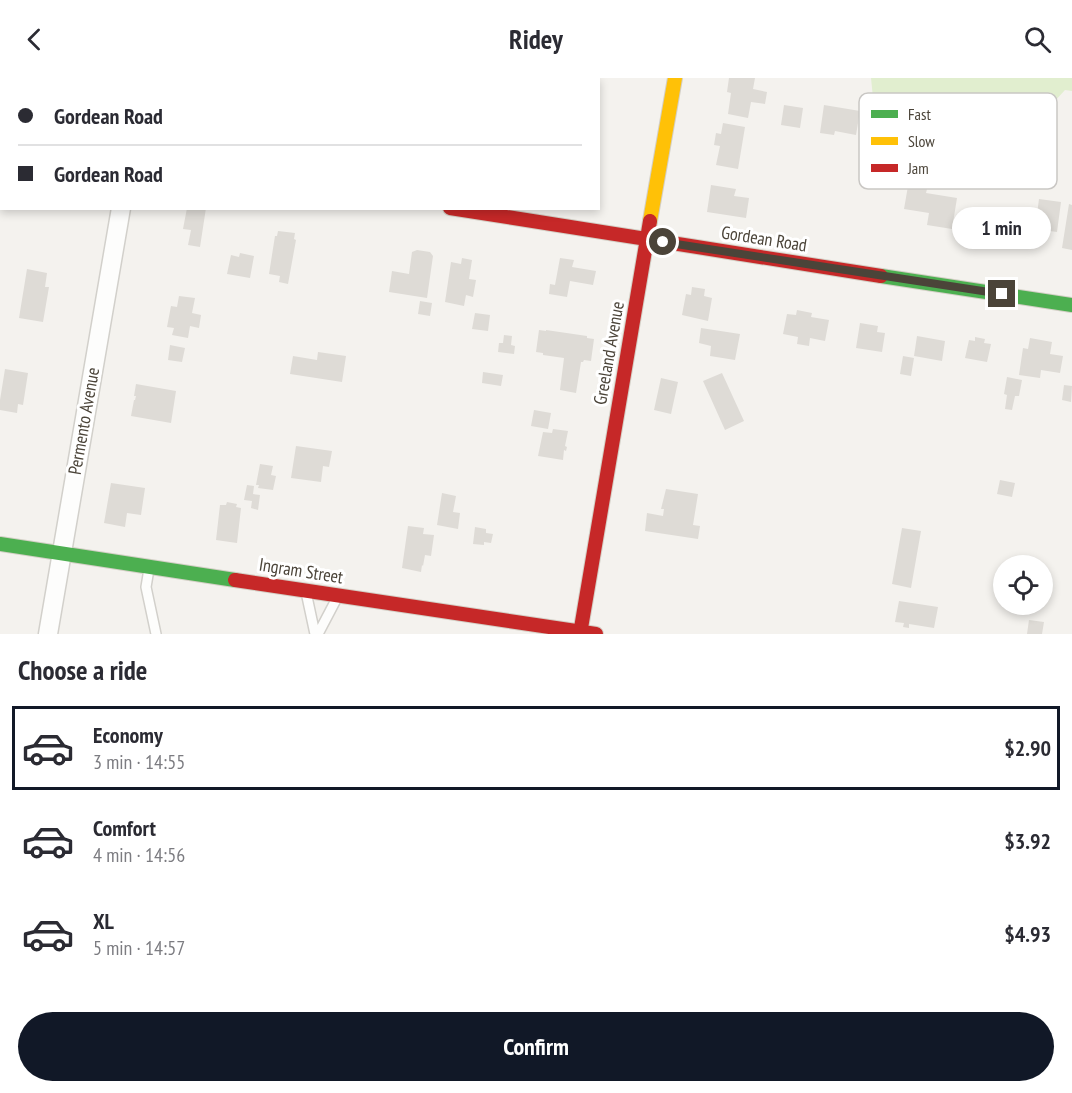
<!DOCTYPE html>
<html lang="en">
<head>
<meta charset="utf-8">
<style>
	body { margin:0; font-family:"PT Sans Narrow",sans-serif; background:#f7f7f7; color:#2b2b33; height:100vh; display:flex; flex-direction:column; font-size:22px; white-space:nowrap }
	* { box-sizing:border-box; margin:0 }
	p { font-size:20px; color:#7c7c81 }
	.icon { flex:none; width:33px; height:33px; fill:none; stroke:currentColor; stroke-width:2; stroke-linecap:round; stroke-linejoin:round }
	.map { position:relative; height:556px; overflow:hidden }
	.side { display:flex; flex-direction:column; background:#fff; flex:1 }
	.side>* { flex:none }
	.banner { position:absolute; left:0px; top:0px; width:600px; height:132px; box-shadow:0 3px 9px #0003; display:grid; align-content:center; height:132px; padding:0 18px; background:#fff }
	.fabs { position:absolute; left:993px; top:477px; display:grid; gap:12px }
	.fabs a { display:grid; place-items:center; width:60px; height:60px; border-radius:50%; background:#fff; box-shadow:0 3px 9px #0003; font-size:30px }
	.end { position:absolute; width:27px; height:27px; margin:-14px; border:8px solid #4b4439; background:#fff; box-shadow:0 0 0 3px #fff }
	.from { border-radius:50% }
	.bubble { position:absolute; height:42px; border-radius:21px; background:#fff; box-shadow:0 3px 9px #0003; font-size:20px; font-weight:600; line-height:42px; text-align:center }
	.banner b { display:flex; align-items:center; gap:21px; height:57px; font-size:22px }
	.banner b+b { border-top:2px solid #e1e1e2 }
	.banner i { width:15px; height:15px; background:#2b2b33 }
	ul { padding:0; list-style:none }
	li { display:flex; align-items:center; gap:18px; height:84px; margin:0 12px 9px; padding:0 6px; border:3px solid transparent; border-radius:0px }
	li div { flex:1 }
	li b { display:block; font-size:22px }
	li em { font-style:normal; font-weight:600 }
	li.current { border-color:#111827 }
	li>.icon { width:54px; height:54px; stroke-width:1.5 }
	h2 { padding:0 18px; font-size:27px; line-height:72px }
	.cta { display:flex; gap:12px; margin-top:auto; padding:12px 18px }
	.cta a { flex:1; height:69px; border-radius:36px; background:#111827; color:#fff; font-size:24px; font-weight:600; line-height:69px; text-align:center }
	header { display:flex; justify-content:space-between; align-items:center; height:78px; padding:0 18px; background:#fff; font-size:27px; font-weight:600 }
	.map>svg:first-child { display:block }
	.green { fill:#e1eecf }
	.building { fill:#dedbd6 }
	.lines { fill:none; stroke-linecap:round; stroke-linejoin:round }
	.lane-casing { stroke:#d2d0cb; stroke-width:12 }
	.street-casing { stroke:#d2d0cb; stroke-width:21 }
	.fast-casing { stroke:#d3cfc5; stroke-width:16 }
	.slow-casing { stroke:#d3cfc5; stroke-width:16 }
	.jam-casing { stroke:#d3cfc5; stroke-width:16 }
	.lane { stroke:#fdfdfc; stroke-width:9 }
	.street { stroke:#fdfdfc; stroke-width:18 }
	.fast { stroke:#4caf50; stroke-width:14 }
	.slow { stroke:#ffc107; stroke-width:14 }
	.jam { stroke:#c62828; stroke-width:14 }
	.route { stroke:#4b4439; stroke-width:8 }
	.labels { text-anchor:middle; stroke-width:6; stroke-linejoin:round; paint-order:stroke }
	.street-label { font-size:18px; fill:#4b4439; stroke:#fff }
	.key { fill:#fff; stroke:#c9c7c4; stroke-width:1.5 }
	.key-label { font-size:16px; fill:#4b4439 }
</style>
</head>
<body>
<header><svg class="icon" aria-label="back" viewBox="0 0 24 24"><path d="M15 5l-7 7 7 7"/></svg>Ridey<svg class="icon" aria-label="search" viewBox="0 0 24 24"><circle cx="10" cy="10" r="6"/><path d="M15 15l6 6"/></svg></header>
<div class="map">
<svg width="1072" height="556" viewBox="0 0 1072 556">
	<rect width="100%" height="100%" fill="#f4f2ee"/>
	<path class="green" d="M871 0H1072V13L1065 12 1043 36 1029 41 1014 43 1013 54 1019 64 1017 74 1003 86 992 101 970 103 954 95 934 90 923 76 904 67 889 70 869 64 865 56 873 20Z"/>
	<path class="building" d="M729 0H755L753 11 767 14 765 26 751 24 748 40 728 36 731 15 727 14Z
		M784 27 803 30 800 50 781 47Z
		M824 27 860 33 856 57 835 53 834 57 820 55Z
		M723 45 745 49 738 91 716 87 720 68 714 67 716 55 721 56Z
		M711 107 736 111 734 118 749 120 746 140 707 134Z
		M908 108 927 111 926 115 957 120 952 151 927 147 929 135 904 131Z
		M1039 121 1061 124 1057 154 1035 151Z
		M1069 126 1072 127V172L1062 170Z
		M187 130H206L200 169 188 167 191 152 183 151Z
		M1003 137 1026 141 1021 171 998 167Z
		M278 153 295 155 294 161 296 162 288 206 279 204 280 198 269 196 275 158H277Z
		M417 172 430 174 433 178 427 220 389 214 392 193 409 196 412 174Z
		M240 175 254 178 250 200 227 196 231 177 239 179Z
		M462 180 472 182 469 201 476 202 473 219 466 217 464 228 445 224 451 184 461 186Z
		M560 180 574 182 572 189 596 193 593 207 570 203 567 219 549 216 550 206 555 207Z
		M27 191 47 195 45 209H49L43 244 19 240Z
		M692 209 705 211 704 218 712 220 708 243 682 237 686 216 691 217Z
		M179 218 195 220 192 235 201 237 199 250 190 248 188 260 172 257 174 250 167 249 171 228 177 229Z
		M420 223 432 225 430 238 418 236Z
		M797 232 812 235 811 239 829 242 825 263 810 260 809 268 797 266 798 259 783 256 787 236 796 237Z
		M475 235 490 237 488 253 472 251Z
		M860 245 878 248 877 254 885 255 882 274 856 270Z
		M701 250 740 256 735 282 710 278 711 268 699 265Z
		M539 252 546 253V252L587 258V260L594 261 591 283 584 282 583 284H581L576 315 560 312 564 280 543 277V275L536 274Z
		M504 257 512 258 511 267 515 268 514 276 498 274 499 265H503Z
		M917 258 945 263 942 283 914 278Z
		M975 259 985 261 984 265 991 266 987 284 965 280 969 262 975 263Z
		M1030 260 1052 264 1050 276 1063 278 1060 295 1041 292 1040 300 1019 297 1023 270 1028 271Z
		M170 267 185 270 182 284 168 282Z
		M318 274 346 278 342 304 290 296 293 278 317 282Z
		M903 278 914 280 911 298 900 296Z
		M5 291 28 295 23 327 18 326 17 335 0 332V322Z
		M483 294 503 297 501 308 482 305Z
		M722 295 744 343 725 352 703 303Z
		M1007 299 1022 302 1019 318H1015L1012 332 1005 331 1007 317 1004 316Z
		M661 300 678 304 671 336 654 332Z
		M136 306 176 313 171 345 131 338 134 322H135L136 318H134Z
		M1064 307 1072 308 1071 324 1062 322Z
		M534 332 551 335 548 351 531 348Z
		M553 351 568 353 565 368 567 369 566 373 564 372 563 382 538 378 543 354 552 355Z
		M296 368 332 373 329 389 323 388 321 404 291 400Z
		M260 386 273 388 271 397 276 398 273 412 258 410 259 407H256Z
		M1000 402 1015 405 1012 419 997 416Z
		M111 405 145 410 141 437 127 435 125 449 104 445Z
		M247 407 254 408 253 416 260 417 258 432 251 430 252 423 244 422Z
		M666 411 698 416 693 447 700 448 698 461 645 453 647 435 663 438 664 431H661Z
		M442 415 456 418 453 434 460 435 458 451 437 447Z
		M227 424 237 426 236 429 241 430 237 465 216 462 220 427H226Z
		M408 448 424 450 423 456 434 457 431 478 425 477 423 488 422 487 421 494 402 490Z
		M475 449 486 451V455L493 456 491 465 484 464V467L473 466Z
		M902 450 921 453 911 510 892 506Z
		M899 523 938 529 934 550 909 546V550L903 549 904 545 895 544Z
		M1029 542 1044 544 1042 556H1027Z"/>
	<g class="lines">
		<g class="lane-casing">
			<path id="lane" d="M149 491 146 509 156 556
				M306 514 315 556
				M318 556 338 518"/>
		</g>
		<g class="street-casing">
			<path id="street" d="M143 2 144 0
				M48 556 121 130"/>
		</g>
		<g class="fast-casing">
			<path id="fast" d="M881 198 1072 227
				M0 466 235 502"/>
		</g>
		<g class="slow-casing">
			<path id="slow" d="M650 143 675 0"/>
		</g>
		<g class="jam-casing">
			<path id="jam" d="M450 130 881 198
				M235 502 596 556
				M580 556 650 143"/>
		</g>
		<use href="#lane" class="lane"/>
		<use href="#street" class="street"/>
		<use href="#fast" class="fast"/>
		<use href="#slow" class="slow"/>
		<use href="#jam" class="jam"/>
	</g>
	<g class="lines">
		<path class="route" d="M663 164 1002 216"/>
	</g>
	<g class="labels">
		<g class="street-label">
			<text transform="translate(764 161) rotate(9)" y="6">Gordean Road</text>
			<text transform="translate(609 275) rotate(-80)" y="6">Greeland Avenue</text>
			<text transform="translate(84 343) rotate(-80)" y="6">Permento Avenue</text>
			<text transform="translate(301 493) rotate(9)" y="6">Ingram Street</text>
		</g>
	</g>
	<rect x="859" y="15" width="198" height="96" rx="9" class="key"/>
	<rect x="871" y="32" width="27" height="8" fill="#4caf50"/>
	<rect x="871" y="59" width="27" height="8" fill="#ffc107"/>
	<rect x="871" y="86" width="27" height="8" fill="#c62828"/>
	<g class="key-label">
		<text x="908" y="42">Fast</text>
		<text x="908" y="69">Slow</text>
		<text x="908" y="96">Jam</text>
	</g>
</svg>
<div class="fabs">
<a><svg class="icon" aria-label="locate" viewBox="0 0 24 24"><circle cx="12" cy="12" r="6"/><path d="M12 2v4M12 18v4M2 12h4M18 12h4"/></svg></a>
</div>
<i class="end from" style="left:663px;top:164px"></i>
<i class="end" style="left:1002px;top:216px"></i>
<div class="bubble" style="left:952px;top:129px;width:99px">1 min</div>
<div class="banner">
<b><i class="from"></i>Gordean Road</b>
<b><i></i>Gordean Road</b>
</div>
</div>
<section class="side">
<h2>Choose a ride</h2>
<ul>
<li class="current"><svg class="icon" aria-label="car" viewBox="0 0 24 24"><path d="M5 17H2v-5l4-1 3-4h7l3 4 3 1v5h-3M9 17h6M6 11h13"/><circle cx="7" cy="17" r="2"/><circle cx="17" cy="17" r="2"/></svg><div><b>Economy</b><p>3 min · 14:55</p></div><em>$2.90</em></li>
<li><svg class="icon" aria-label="car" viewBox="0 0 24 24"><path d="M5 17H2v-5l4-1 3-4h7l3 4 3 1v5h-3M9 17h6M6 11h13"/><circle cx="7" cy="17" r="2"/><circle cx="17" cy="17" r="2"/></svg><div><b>Comfort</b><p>4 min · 14:56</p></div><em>$3.92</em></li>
<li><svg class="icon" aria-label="car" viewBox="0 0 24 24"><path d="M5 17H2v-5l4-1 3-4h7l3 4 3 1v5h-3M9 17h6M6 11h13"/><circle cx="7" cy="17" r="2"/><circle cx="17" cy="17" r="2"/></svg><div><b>XL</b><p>5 min · 14:57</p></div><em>$4.93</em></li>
</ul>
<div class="cta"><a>Confirm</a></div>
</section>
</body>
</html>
